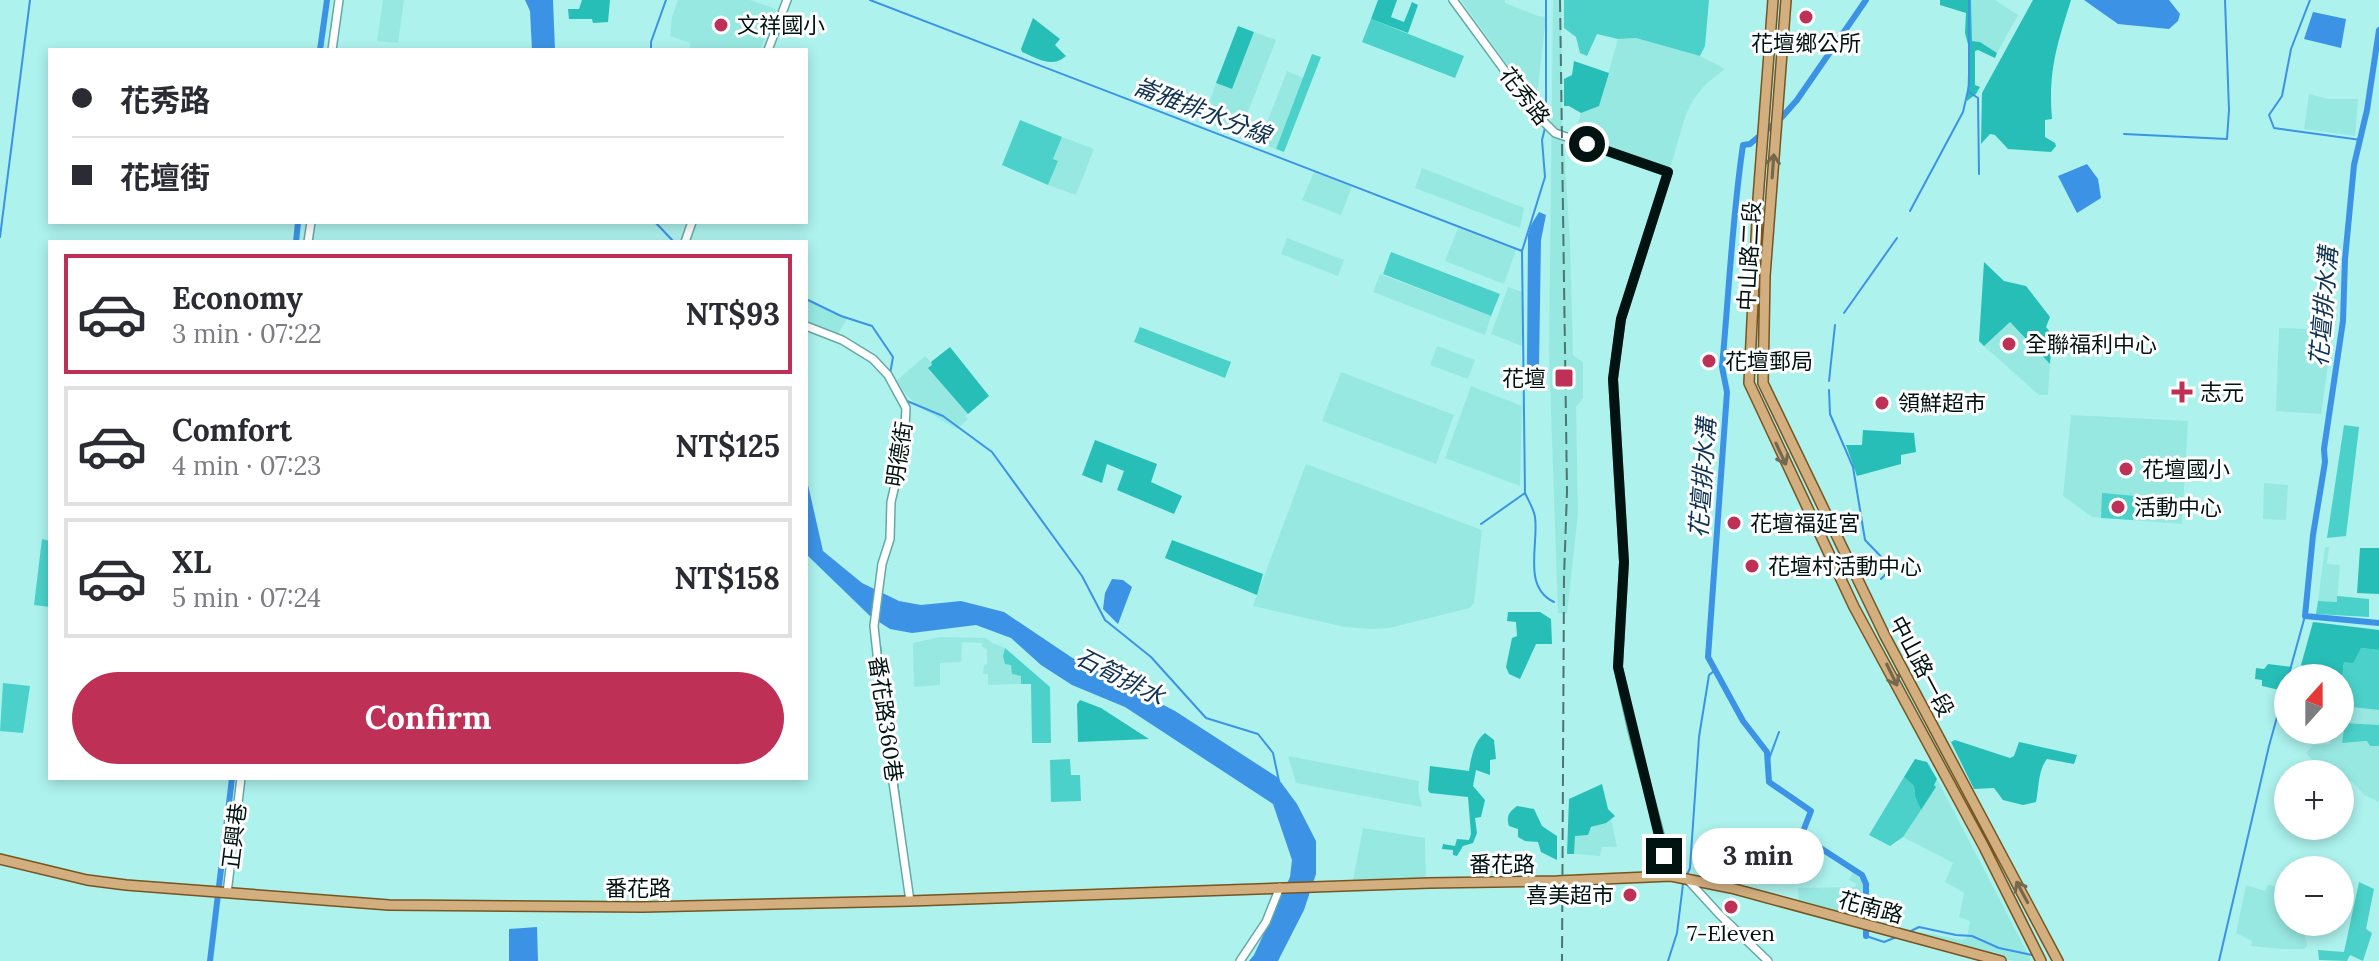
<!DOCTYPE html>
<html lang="en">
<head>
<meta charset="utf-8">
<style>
	body { margin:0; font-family:Lora,"Noto Sans TC",serif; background:#f7f7f7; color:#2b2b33; height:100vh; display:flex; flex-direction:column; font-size:30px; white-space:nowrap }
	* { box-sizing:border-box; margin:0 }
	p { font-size:26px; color:#7c7c81 }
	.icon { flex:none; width:44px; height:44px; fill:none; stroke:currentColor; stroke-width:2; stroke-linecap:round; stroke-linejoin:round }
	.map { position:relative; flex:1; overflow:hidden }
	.drawer { position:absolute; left:48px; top:240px; width:760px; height:540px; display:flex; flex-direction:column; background:#fff; border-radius:0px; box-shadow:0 4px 12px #0003 }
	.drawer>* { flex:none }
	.hud { position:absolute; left:48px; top:48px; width:760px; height:176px; border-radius:0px; box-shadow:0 4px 12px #0003; display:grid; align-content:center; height:176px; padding:0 24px; background:#fff }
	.needle { width:52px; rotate:21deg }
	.fabs { position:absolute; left:2274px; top:664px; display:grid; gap:16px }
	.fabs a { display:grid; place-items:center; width:80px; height:80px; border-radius:50%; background:#fff; box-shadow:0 4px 12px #0003; font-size:40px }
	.end { position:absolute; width:36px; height:36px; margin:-18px; border:10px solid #001311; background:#fff; box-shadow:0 0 0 4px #fff }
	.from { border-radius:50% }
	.bubble { position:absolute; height:56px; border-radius:28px; background:#fff; box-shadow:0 4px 12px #0003; font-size:26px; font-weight:800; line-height:56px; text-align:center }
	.hud b { display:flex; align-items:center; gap:28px; height:76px; font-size:30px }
	.hud b+b { border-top:2px solid #e1e1e2 }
	.hud i { width:20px; height:20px; background:#2b2b33 }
	ul { padding:14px 0 0; list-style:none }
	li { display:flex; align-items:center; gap:24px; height:120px; margin:0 16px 12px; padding:0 8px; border:4px solid #e1e1e2; border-radius:0px }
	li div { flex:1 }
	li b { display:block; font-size:30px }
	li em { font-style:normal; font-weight:800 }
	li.selected { border-color:#bf3057 }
	li>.icon { width:72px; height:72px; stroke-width:1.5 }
	.button { display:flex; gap:16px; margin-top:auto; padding:16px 24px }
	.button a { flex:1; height:92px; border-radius:48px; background:#bf3057; color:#fff; font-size:32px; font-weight:800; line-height:92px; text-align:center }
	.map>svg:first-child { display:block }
	.built { fill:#98e8e2 }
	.green { fill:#4bd1c9 }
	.forest { fill:#27beb7 }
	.water { fill:#3c93e5 }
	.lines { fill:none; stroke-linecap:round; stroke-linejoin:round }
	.stream { stroke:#3c93e5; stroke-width:2 }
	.canal { stroke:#3c93e5; stroke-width:6 }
	.minor-casing { stroke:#66a9a4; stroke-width:10 }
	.major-casing { stroke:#765521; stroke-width:12 }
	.minor { stroke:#fff; stroke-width:7 }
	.major { stroke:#d3af7f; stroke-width:9 }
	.rail { stroke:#4c7572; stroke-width:2; stroke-dasharray:12 6; stroke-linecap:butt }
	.oneway { stroke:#74694e }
	.route { stroke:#001311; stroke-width:10 }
	.poi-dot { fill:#bf3057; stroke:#fff; stroke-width:3 }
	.labels { text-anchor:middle; stroke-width:6; stroke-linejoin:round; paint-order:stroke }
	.poi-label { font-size:22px; fill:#001311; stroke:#fff; text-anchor:start }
	.street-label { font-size:22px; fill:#001311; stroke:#fff }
	.water-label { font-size:24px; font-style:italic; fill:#103354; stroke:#fff }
</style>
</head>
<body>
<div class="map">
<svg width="2379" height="961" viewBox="0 0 2379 961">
	<rect width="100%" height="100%" fill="#adf2ed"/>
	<path class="built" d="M383 0H404L398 43 377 41Z
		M678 0H750L776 9 760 50H690V43L670 36 672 17Z
		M1461 0H1505V3L1538 16 1546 17 1536 105Z
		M1553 0H1561L1562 117 1570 242 1573 355 1583 362V398L1576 407 1578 513 1567 614 1558 613 1549 353Z
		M1971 0H1995L2018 15 1997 53 1980 42 1972 41Z
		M1254 32 1276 40 1239 135 1203 121 1216 83 1232 89Z
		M1636 38 1700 56 1725 69 1706 84 1693 100 1686 114 1671 165 1666 169 1574 137 1581 113 1599 105 1618 39Z
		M1287 71 1303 78 1276 149 1259 143Z
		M2309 94 2329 99H2358L2355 136 2304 129Z
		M1062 137 1094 149 1076 195 1048 185 1057 162 1053 160Z
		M1422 168 1524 208 1520 228 1415 188Z
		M1314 172 1352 187 1341 215 1302 200Z
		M1458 228 1516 250 1504 284 1445 261Z
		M1287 238 1344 260 1338 276 1281 254Z
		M1380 274 1491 316 1485 335 1373 292Z
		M1508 287 1523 292 1522 346 1491 334Z
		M806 299 847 319 835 338 806 326Z
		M2010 322 2050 364 2048 395H2039L1984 346Z
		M2279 328 2333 330 2321 414 2276 411Z
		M1437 346 1475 360 1468 379 1430 365Z
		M925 356 933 365 929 369 968 414 965 416 968 419 957 429 916 405 895 382Z
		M1341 372 1454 415 1436 464 1322 421Z
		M1471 386 1522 406 1520 486 1445 458Z
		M2071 415 2188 421 2182 524 2092 517 2063 496Z
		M1306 464 1482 530 1474 603 1470 608 1389 628 1372 629 1345 627 1253 606Z
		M2264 483 2288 485 2286 520 2263 519Z
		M2325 547H2329L2327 564 2340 565 2337 602 2318 601Z
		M940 637 986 638 992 643 1005 648 1004 651 1011 665 1021 676V684L988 685V674H983L984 665 987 664V649L982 647V643L962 642 961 662 940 663V685L914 687 913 643Z
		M2340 689 2342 706 2379 710V725L2346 723 2342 743 2368 741 2370 746H2379V802L2364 795 2353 782 2340 778V774L2323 772 2306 753 2313 745 2330 744V730H2340Z
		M1288 756 1419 781 1418 790 1422 807 1296 783Z
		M1937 779 2030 958V961H2013L1918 936 1920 932 1962 940 1967 938 1970 921 1959 917 1964 893 1945 882 1953 863 1903 837 1936 787 1934 785Z
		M1611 819 1617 847H1602L1600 856 1574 854 1575 836Z
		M1363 828 1425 838 1426 879 1353 880Z
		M1853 872 1867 886 1866 921 1799 903 1798 888 1855 887 1857 884 1849 880Z
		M2246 885 2265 891 2268 885 2288 888V922H2307L2303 925 2307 946 2304 949H2282L2251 946 2252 941 2236 933Z"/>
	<path class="green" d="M1564 0H1709L1705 46 1700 56 1636 38 1618 39 1597 34 1587 56 1580 53 1576 37 1564 28Z
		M1371 19 1464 56 1455 78 1362 42Z
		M1312 54 1321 57 1284 152 1276 149Z
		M1020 120 1062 137 1053 159 1058 161 1048 185 1002 165Z
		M1391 252 1500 294 1491 316 1383 274Z
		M1140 327 1231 362 1225 378 1134 342Z
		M2344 425 2359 427 2346 536 2327 538Z
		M2102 493 2136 496 2133 520 2101 518Z
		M42 539 50 541V607L34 605Z
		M2337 596 2369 599V617L2316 614 2318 601 2337 602Z
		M1005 648 1050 687 1051 743H1032L1031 684H1021V676L1012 674 1011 665 1005 664 1003 656Z
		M2361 648 2379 650V710L2342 706 2341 689 2344 662Z
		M3 683 30 686 23 733 0 731Z
		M2345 723 2379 725V746H2370L2367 741 2342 743Z
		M1070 759 1071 775H1080L1081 801 1051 802 1050 760Z
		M1904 777 1914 786 1915 797 1921 810 1903 837 1890 846 1869 835Z
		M2359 882 2374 889 2366 929 2372 933 2363 961 2350 955 2347 961 2319 960 2318 950 2344 952Z"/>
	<path class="forest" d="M582 0H610L608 22 593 23 592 19H569L568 9H579Z
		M1378 0H1397L1391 17 1404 22 1412 2 1418 5 1408 33 1371 19Z
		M1940 0H1971L1972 41 1980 42 1997 53 1995 58 1978 50 1975 51V85L1980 87 1976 94 1967 101 1969 48 1965 33 1966 13 1940 5Z
		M2033 0H2071C2057 45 2048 71 2052 119L2045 120V137L2055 143 2056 146 2051 152 2008 149 1995 135 1990 134 1981 144 1982 93Z
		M1033 18 1060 39 1055 45 1066 56C1052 69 1037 58 1022 52L1021 49Z
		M1238 26 1254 32 1232 89 1216 83Z
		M1574 61 1609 73 1599 106 1581 113 1569 106H1564V79L1572 75Z
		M1984 262 2004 281 2026 286 2050 317 2046 327 2052 334 2050 364 2010 322 1984 346 1979 341Z
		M950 347 989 396 968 414 928 368 932 365 931 362Z
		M1863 430 1914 433 1916 452 1901 455V464L1857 476 1846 445H1862Z
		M1095 440 1157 464 1151 482 1182 496 1174 514 1117 490 1124 471 1107 464 1102 483 1082 475Z
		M1172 540 1263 574 1257 595 1165 558Z
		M2360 548H2379V594L2357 593Z
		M1508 612H1540L1551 619 1552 644H1536L1520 679 1509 674 1506 667 1512 638 1517 636 1516 622 1507 621Z
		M2313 622 2379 630V650L2361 648 2353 663 2344 662 2341 689 2340 678H2309L2310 669 2301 665Z
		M2268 664 2292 667 2284 691 2262 686V680L2255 679 2256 668 2264 669Z
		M1080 700 1101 708 1149 739 1078 742 1077 704Z
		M1485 733 1494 740 1496 759 1490 760V775L1476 770 1473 786 1485 800 1481 817 1475 818 1477 833 1473 843 1463 846 1457 856 1453 855V850L1442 849 1443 844 1455 846 1457 839 1469 840 1471 834 1468 797 1430 793 1428 790 1430 766 1469 771C1471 758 1474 741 1485 733Z
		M1955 740 2010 758 2014 756 2019 742 2077 755 2074 764 2047 759C2038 770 2039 787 2036 802L2023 805 2003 800 1994 788 1974 789 1951 742Z
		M1915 759 1927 762 1937 779 1934 785 1936 787 1921 810 1915 797 1914 786 1904 777Z
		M1602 784 1608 809 1615 816 1606 823 1591 827 1588 835 1575 836 1574 854H1567L1569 799Z
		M1517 806 1534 809 1542 826 1557 836V860L1541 852 1538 842 1525 841 1518 837V829L1509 826C1506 816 1509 812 1517 806Z"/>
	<path class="water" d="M525 0H553L555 50H532L530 11Z
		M2084 0H2169L2180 14 2178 21 2169 29 2118 24Z
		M2313 12 2346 19 2341 48 2304 39Z
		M2087 164 2098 179 2101 198 2077 213 2058 176Z
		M1539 212 1546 215 1541 240 1539 367 1532 373 1528 372 1527 363 1528 235 1531 225Z
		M806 476 823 551 862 583 899 601 921 605 961 601 1004 612 1071 657 1175 711 1277 777 1297 804 1316 841V874L1304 910 1278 961H1249L1254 955 1290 877 1292 860 1273 804 1125 707 1072 685 1041 665 1011 638 976 625 912 633 890 629 870 616 806 554Z
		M1112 579 1123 580 1132 587 1118 624 1103 609 1105 593Z
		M537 927 538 961H509V929Z"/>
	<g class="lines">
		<path class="stream" d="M870 0 1522 251
			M2310 0 2291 49 2282 96 2269 115 2274 128 2361 140
			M651 50V42L666 0
			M1969 92 1978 98 1979 174
			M1546 121V0
			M2124 134 2227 139 2229 110 2225 0
			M1910 211 1963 112 1969 86V0
			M655 222 674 242
			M0 237 30 0
			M806 299 841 316 872 326 893 357 890 374
			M1844 313 1897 238
			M1829 381 1835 325
			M900 389 907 401 943 416 992 452 1082 576 1105 620 1151 657 1206 718 1258 734 1273 753 1279 781
			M1829 390 1830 414 1853 467 1865 540 1892 568 1881 579
			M1525 493C1528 500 1534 509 1535 517 1539 544 1522 587 1554 602
			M1481 524 1525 493 1522 251 1545 177 1542 140 1545 128
			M880 645 903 829
			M1769 759 1779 732
			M1687 875 1690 868 1699 737 1709 675 1714 671
			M1909 932 1919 927 1956 935 1972 936 1999 948 2032 955
			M1866 936 1884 942 1899 936
			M1668 961 1677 933 1683 884
			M2219 961 2269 746 2305 616"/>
		<path class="canal" d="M1866 0 1797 100 1782 117 1750 144 1743 145C1732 218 1729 293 1722 367L1727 392 1708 657 1743 721 1767 752 1769 782 1811 811 1802 834 1805 838 1862 875 1866 884V936
			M2379 30 2367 110 2354 165 2345 259 2343 321 2324 449 2325 462 2313 535 2305 616 2379 623
			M320 50 327 0
			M296 242 298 222
			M210 961 232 778"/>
		<g class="minor-casing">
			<path id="minor" d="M1453 0 1538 116 1555 133 1668 172 1621 319 1613 379 1624 562 1618 667 1632 730 1671 876
				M332 50 339 0
				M768 50 787 0
				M308 242 311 222
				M685 242 692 222
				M806 326 842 340 873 359 888 375 906 408 904 447 891 502 890 539 882 564 874 626 884 719 910 901
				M1687 879 1719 914 1768 961
				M227 893 241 778
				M1240 961 1266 922 1280 887"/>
		</g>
		<g class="major-casing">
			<path id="major" d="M1773 0 1758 199 1749 383 1854 607 1984 847 2041 961
				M1786 0 1765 276 1763 383 1885 636 2058 961
				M0 859 87 880 126 885 389 905 643 907 910 901 1429 883 1557 881 1671 876 1731 888 2001 961"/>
		</g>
		<use href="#minor" class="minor"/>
		<use href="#major" class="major"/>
		<path class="rail" d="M1560 0 1567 491 1564 577 1562 961"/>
	</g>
	<defs><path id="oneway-shaft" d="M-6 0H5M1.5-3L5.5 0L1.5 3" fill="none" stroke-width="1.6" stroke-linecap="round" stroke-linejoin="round" transform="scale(2)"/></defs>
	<g class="oneway">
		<use href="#oneway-shaft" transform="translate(1773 166) rotate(-86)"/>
		<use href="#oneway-shaft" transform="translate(1781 454) rotate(65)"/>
		<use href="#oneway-shaft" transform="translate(1892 675) rotate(64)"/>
		<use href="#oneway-shaft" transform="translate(2022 892) rotate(-118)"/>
	</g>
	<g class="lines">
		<path class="route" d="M1587 144 1668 172 1621 319 1613 379 1624 562 1618 667 1664 856"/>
	</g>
	<g class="poi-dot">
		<circle cx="1806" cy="17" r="8"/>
		<circle cx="721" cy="25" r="8"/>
		<circle cx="2009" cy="344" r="8"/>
		<circle cx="1709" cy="361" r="8"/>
		<rect x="1554" y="368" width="20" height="20" rx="4"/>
		<path d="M2178 380h8v8h8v8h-8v8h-8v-8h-8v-8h8z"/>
		<circle cx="1882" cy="403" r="8"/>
		<circle cx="2126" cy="469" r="8"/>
		<circle cx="2118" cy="507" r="8"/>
		<circle cx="1734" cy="523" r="8"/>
		<circle cx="1752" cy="566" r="8"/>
		<circle cx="1630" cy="895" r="8"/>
		<circle cx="1731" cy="907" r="8"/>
	</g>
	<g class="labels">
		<g class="poi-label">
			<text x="737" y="33">文祥國小</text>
			<text x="1806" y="51" text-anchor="middle">花壇鄉公所</text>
			<text x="2025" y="352">全聯福利中心</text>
			<text x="1725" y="369">花壇郵局</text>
			<text x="1546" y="386" text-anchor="end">花壇</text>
			<text x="2200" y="400">志元</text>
			<text x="1898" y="411">領鮮超市</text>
			<text x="2142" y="477">花壇國小</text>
			<text x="2134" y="515">活動中心</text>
			<text x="1750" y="531">花壇福延宮</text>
			<text x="1768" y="574">花壇村活動中心</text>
			<text x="1614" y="903" text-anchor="end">喜美超市</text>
			<text x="1731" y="941" text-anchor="middle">7-Eleven</text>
		</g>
		<g class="street-label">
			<text transform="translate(1525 96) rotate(52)" y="8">花秀路</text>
			<text transform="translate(1749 256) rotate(-87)" y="8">中山路二段</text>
			<text transform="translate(899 454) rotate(-81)" y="8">明德街</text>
			<text transform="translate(1922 666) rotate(62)" y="8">中山路一段</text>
			<text transform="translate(886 719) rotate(82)" y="8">番花路360巷</text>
			<text transform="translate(234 836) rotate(-83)" y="8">正興巷</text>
			<text x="1502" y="872">番花路</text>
			<text x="638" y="896">番花路</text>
			<text transform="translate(1871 907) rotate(15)" y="8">花南路</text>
		</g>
		<g class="water-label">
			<text transform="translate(1202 111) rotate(21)" y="8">崙雅排水分線</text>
			<text transform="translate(2324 307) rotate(-85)" y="8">花壇排水溝</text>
			<text transform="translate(1703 478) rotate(-86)" y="8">花壇排水溝</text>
			<text transform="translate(1120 677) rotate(27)" y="8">石筍排水</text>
		</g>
	</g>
</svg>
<div class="fabs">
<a><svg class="needle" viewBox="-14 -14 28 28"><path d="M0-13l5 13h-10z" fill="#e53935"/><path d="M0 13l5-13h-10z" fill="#7c7c81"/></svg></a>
<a>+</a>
<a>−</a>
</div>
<i class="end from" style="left:1587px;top:144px"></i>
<i class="end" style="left:1664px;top:856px"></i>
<div class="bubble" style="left:1692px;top:828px;width:132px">3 min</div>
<div class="hud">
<b><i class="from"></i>花秀路</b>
<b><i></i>花壇街</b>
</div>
<section class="drawer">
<ul>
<li class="selected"><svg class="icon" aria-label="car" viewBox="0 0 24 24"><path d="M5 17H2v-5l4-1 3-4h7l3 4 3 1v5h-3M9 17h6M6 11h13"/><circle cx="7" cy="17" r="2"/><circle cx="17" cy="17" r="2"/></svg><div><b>Economy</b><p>3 min · 07:22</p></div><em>NT$93</em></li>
<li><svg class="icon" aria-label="car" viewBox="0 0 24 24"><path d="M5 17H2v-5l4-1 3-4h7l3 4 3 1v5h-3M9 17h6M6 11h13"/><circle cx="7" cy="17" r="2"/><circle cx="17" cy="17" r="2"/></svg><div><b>Comfort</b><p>4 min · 07:23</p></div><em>NT$125</em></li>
<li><svg class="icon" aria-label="car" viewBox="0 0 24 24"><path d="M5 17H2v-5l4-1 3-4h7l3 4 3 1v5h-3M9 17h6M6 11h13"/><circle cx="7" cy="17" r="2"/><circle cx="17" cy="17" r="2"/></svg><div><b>XL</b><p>5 min · 07:24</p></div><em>NT$158</em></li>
</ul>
<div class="button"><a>Confirm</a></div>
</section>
</div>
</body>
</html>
